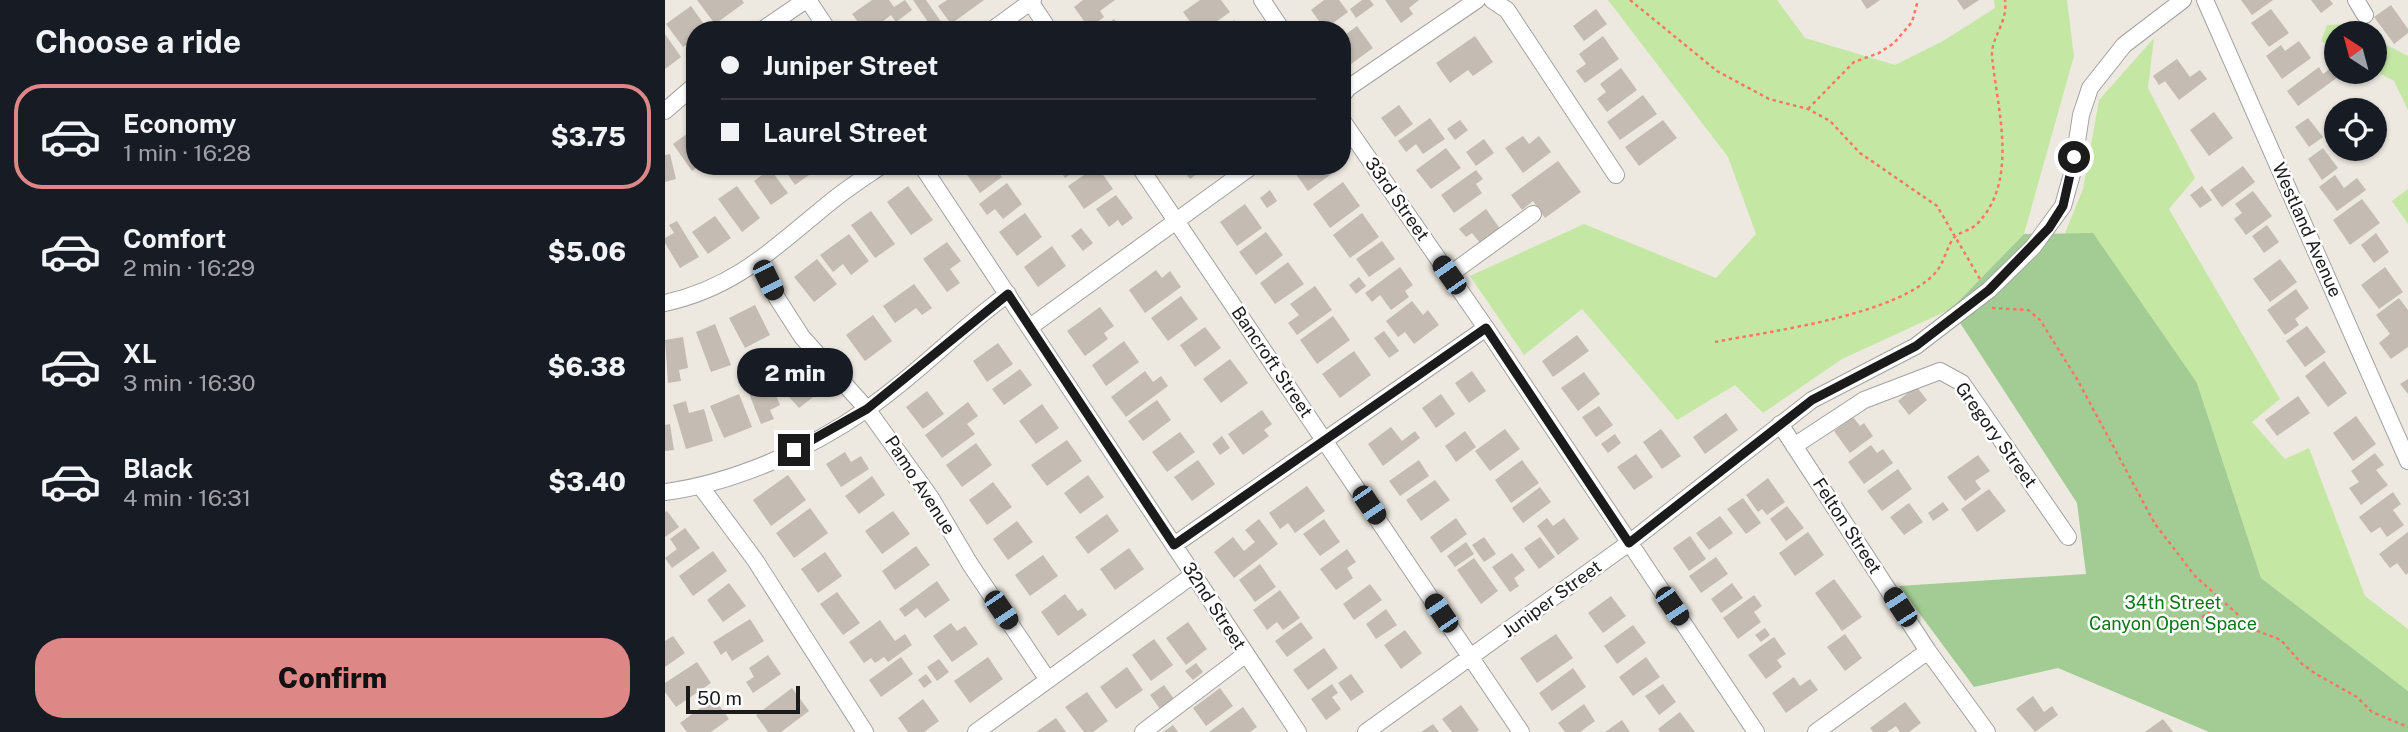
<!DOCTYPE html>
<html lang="en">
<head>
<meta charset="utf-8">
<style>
	body { margin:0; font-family:"Public Sans",sans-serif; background:#20242c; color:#f1f3f6; height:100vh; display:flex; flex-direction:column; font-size:26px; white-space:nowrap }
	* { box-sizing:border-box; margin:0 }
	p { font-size:23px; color:#9ea1a6 }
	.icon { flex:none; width:38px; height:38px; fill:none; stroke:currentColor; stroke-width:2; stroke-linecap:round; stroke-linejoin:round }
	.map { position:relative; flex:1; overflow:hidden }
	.side { display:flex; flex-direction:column; background:#171b24; width:665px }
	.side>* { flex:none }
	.hud { position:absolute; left:21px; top:21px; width:665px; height:154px; border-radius:28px; box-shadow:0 2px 5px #0004; display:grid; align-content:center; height:154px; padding:0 35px; background:#171b24 }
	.needle { width:46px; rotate:324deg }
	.controls { position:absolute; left:1659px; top:21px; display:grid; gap:14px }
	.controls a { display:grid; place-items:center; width:63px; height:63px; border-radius:50%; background:#171b24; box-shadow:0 2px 5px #0004; font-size:35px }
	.scale { position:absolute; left:21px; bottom:18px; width:114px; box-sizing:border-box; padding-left:7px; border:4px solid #1b1b1b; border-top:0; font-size:19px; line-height:24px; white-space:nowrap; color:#1b1b1b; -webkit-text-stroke:5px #fff; paint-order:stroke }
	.end { position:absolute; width:32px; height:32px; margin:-16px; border:9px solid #1b1b1b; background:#fff; box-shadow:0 0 0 4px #fff }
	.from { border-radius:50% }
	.bubble { position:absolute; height:49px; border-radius:24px; background:#171b24; box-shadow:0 2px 5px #0004; font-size:23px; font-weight:800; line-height:49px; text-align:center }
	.car { position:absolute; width:21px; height:42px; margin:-21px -10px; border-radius:9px; box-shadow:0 0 5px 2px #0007; background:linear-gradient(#222 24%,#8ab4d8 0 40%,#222 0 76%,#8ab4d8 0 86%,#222 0) }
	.hud b { display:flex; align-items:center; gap:24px; height:66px; font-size:26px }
	.hud b+b { border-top:2px solid #363941 }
	.hud i { width:18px; height:18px; background:#f1f3f6 }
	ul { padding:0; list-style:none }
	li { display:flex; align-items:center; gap:21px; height:105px; margin:0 14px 10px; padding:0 21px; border:4px solid transparent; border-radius:28px }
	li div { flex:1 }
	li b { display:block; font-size:26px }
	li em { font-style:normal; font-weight:800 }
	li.active { border-color:#dd8887 }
	li>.icon { width:63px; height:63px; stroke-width:1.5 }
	h2 { padding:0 35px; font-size:32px; line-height:84px }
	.action { display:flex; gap:14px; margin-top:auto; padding:14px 35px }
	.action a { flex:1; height:80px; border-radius:28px; background:#dd8887; color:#111; font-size:28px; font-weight:800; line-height:80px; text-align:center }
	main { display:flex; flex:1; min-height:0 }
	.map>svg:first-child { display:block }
	.grass { fill:#c4e8a4 }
	.forest { fill:#a3cc94 }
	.building { fill:#c4bbb3 }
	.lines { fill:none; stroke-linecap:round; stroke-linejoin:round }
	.minor-casing { stroke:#a2a2a2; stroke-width:18 }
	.path { stroke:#fa7764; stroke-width:2.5; stroke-dasharray:3.5 3.5; stroke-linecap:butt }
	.minor { stroke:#fff; stroke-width:16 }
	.route { stroke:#1b1b1b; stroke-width:9 }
	.labels { text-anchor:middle; stroke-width:5; stroke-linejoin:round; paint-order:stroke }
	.street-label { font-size:18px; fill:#1b1b1b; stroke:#fff }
	.park-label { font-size:18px; fill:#0b7717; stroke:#fff }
</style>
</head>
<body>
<main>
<section class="side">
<h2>Choose a ride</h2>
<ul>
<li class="active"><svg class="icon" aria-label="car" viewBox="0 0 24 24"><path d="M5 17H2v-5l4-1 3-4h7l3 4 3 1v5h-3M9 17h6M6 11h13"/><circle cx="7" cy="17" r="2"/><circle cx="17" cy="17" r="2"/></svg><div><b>Economy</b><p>1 min · 16:28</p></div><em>$3.75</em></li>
<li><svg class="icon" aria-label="car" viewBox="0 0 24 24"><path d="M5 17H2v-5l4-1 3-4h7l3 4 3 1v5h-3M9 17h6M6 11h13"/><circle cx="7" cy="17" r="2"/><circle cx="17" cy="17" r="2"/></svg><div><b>Comfort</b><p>2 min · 16:29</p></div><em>$5.06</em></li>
<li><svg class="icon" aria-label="car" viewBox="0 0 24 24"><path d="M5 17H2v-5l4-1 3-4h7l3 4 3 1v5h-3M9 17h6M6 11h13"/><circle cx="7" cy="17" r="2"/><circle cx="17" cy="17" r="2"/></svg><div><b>XL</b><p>3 min · 16:30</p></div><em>$6.38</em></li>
<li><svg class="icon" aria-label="car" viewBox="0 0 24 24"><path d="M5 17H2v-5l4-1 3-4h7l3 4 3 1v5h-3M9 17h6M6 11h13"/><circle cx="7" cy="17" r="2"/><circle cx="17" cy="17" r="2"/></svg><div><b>Black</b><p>4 min · 16:31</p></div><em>$3.40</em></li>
</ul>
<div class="action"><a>Confirm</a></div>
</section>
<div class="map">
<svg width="1743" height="732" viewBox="0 0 1743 732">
	<rect width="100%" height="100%" fill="#ede9e0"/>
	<path class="grass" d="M943 0H1112L1140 38 1230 65 1278 41 1330 8 1329 0H1402L1409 56 1359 234 1286 309 1177 359 1098 413 1070 385 1012 420 917 309 859 355 805 276 919 224 1051 278 1091 234 1063 157Z
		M1683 24 1700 33H1671V50L1656 41 1662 25Z
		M1489 38 1483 88 1530 178 1504 209 1615 399 1587 422 1620 459 1644 448 1700 596 1743 629V691L1596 578 1532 383 1400 233 1418 189 1434 100Z
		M1710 39 1743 56V110L1729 81 1710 71Z
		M1743 189V224L1727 201Z"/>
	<path class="forest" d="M1428 233 1532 383 1596 578 1743 691V732H1544L1393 668 1309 687 1234 586 1421 574 1412 503 1286 309 1359 234Z"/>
	<path class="building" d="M32 0H77L79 3 50 24Z
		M207 0H224L229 7 240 0 247 10 231 22 226 15 207 30H199L187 14Z
		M248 0H261L279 26 274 30H258L265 25Z
		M282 0H319L286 24 273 6Z
		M418 0H450L435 11 439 17 424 28 409 7Z
		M535 0H556L565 12 540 30H531L518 12Z
		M659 0H674L683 12 660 29 646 10Z
		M697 0H705L709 5 691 18 685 9Z
		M720 0H754L744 8 748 14 736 23Z
		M1196 0H1215L1202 9Z
		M1292 0H1314L1299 10Z
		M1576 0H1608L1587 15Z
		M1646 0H1665L1668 4 1656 13Z
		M1726 5 1743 29V33L1729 44 1709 17Z
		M26 6 43 30H30V39L18 47 1 24Z
		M931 9 942 24 919 41 908 26Z
		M1606 9 1624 33 1604 47 1586 23Z
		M449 19 457 30H434Z
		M569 20 576 30H555Z
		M692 26 708 48 682 67 677 61V37Z
		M0 34 16 57 0 69Z
		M810 36 828 62 808 76 803 70 785 83 771 63Z
		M938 36 954 59 920 83 911 71 921 64 914 54Z
		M1634 41 1646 58 1617 79 1601 56 1616 45 1620 51Z
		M1512 59 1525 77 1535 70 1542 79 1514 100 1500 81 1494 85 1488 76Z
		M1654 67 1658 74 1666 68 1673 77 1633 106 1622 91Z
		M956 68 972 90 942 112 932 99 941 92 935 84Z
		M978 95 992 114 955 140 942 122Z
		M734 105 748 124 730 137 716 118Z
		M1549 112 1568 138 1544 156 1525 130Z
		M765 118 780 139 758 154 751 144 741 152 733 141Z
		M1643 118 1658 137 1644 147 1630 127Z
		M795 120 803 130 790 140 782 129Z
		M998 120 1012 138 974 166 960 147Z
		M27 130 30 134V166H34L27 171 8 144Z
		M858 136 864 144 874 136 886 152 858 173 840 148Z
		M819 139 829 153 811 166 801 152Z
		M781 148 796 168 766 189 751 170Z
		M1658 148 1673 168 1657 180 1643 159Z
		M5 154 11 179 0 182V155Z
		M893 161 916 192 880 218 868 201 857 210 846 195Z
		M117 166H149L151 170 130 185Z
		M308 166H329L337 177 315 193 300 172Z
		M392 166H416L400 178Z
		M432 166 448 189 419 209 403 186Z
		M515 166H543L525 179Z
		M634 166H669L672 170 643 191 628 170Z
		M1578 166 1590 182 1557 207 1545 190Z
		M105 169 123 193 106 205 89 181Z
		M811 170 818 179 811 184 817 193 789 213 776 195Z
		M1670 175 1679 188 1692 178 1701 190 1672 211 1654 187Z
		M678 182 695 206 665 228 648 204Z
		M342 183 357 204 338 219 330 209 322 215 314 204Z
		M72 186 95 218 77 232 53 199Z
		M243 186 268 220 246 235 222 202Z
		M1537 186 1547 200 1535 208 1525 195Z
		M605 190 612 201 602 208 595 198Z
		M1588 191 1607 216 1581 235 1569 219 1577 213 1570 204Z
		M451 195 468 218 457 226 453 220 444 227 431 209Z
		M1697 199 1715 223 1685 245 1668 220Z
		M580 204 597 228 572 246 555 222Z
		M821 209 836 230 816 244 807 233 801 237 794 229Z
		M206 211 230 244 210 258 186 225Z
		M360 213 377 237 352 256 334 232Z
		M697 213 714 237 685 258 668 235Z
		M50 216 66 238 43 254 27 232Z
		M12 221 34 257 15 268 0 243V238L9 233 4 225Z
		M1602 225 1614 242 1599 253 1587 236Z
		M416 228 428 243 418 251 406 236Z
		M601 232 618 255 591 275 574 252Z
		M1711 233 1724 252 1709 263 1696 245Z
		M184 234 204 261 186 275 178 264 168 272 155 255Z
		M717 241 730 259 704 277 691 259Z
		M282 242 296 261 285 269 295 283 282 292 258 259Z
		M387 246 401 266 373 287 359 267Z
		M152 259 172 284 149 302 129 277Z
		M1615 259 1632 282 1605 302 1588 279Z
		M623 262 639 284 610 304 595 283Z
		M735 267 748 285 740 291 744 297 726 310 715 295 707 302 700 293Z
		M1720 267 1738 292 1714 309 1696 285Z
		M491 270 497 278 505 271 516 287 480 313 464 290Z
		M694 277 701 286 691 294 684 285Z
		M249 284 267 308 257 315 251 308 230 323 218 306Z
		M650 286 667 310 632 335 623 323 634 315 625 304Z
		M1631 289 1644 308 1630 319 1634 325 1620 335 1602 310Z
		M516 296 533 319 503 341 486 318Z
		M1734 298 1743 310V347L1726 359 1714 343 1725 334 1711 315Z
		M747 301 758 315 763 310 774 325 749 344 740 332 733 337 721 321Z
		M90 305 105 335 80 348 64 318Z
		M435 307 449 326 439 333 443 339 420 356 402 331Z
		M208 315 227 341 200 361 181 335Z
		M668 316 685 340 652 364 635 340Z
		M50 324 66 365 46 372 31 332Z
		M1642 326 1661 352 1640 367 1621 341Z
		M540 327 556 348 530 367 515 345Z
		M719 331 734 351 724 358 709 338Z
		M912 335 924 351 888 377 877 361Z
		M18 337 23 368 14 370 16 381 3 383 0 340Z
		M459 341 474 362 441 386 427 365Z
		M333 343 348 364 322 382 308 361Z
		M689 351 706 375 675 398 657 374Z
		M565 359 583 383 556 403 538 379Z
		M1659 361 1682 393 1663 407 1640 376Z
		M355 369 367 385 339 405 327 389Z
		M480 371 488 382 496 376 503 386 461 417 446 397Z
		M807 371 821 391 804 403 790 383Z
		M919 372 935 394 913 411 896 388Z
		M135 374 152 394 134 408 117 389Z
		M104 377 115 405 105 410 109 419 96 424 81 386Z
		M1743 379V394L1735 384Z
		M1251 386 1262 400 1244 415 1233 401Z
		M262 391 279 414 258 429 241 407Z
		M74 394 87 427 59 438 45 406Z
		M776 394 790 414 771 428 757 408Z
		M1633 396 1645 413 1612 436 1600 420Z
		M492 400 506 420 478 441 463 421Z
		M21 401 24 413 39 409 48 441 21 449 8 405Z
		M303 402 313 416 302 424 310 434 277 458 260 435Z
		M377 404 394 428 371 444 354 421Z
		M934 406 948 425 931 437 917 417Z
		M597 410 607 424 599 430 604 436 578 455 563 434Z
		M1061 413 1073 430 1040 454 1028 437Z
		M1691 416 1711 444 1688 461 1668 433Z
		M1188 417 1195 426 1199 423 1208 436 1185 453 1169 431Z
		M5 424 9 450 0 451V425Z
		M726 427 737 441 750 431 755 438 718 466 703 444Z
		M840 429 855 449 825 471 810 451Z
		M996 429 1016 456 997 469 978 442Z
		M800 431 811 447 791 462 780 446Z
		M515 432 530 452 502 472 487 452Z
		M950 434 956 443 943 453 936 444Z
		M557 436 565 448 555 455 547 444Z
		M402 440 417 461 382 486 366 465Z
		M311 443 327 465 297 487 281 465Z
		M1206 445 1212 453 1218 449 1228 463 1199 484 1183 462Z
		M180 452 186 462 196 456 204 469 176 487 161 464Z
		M1710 453 1719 465 1711 470 1723 485 1696 505 1684 488 1694 482 1686 471Z
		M971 454 988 477 969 490 952 467Z
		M1313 455 1325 471 1310 481 1316 489 1300 501 1282 477Z
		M533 460 550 484 527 501 509 477Z
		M754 460 764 476 735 496 724 481Z
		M857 460 874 483 846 503 830 480Z
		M1233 469 1247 489 1217 511 1202 491Z
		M123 475 141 500 106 526 88 500Z
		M423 475 439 497 415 514 399 493Z
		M207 476 220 495 194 514 180 496Z
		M1103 478 1120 502 1102 515 1097 509 1093 512 1081 495Z
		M770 480 785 500 756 521 741 500Z
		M328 482 347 507 322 525 304 500Z
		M642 486 660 511 630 533 623 523 615 529 604 513Z
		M875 487 886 502 858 523 847 508Z
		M1324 489 1341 511 1312 532 1296 509Z
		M1728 492 1736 504 1728 510 1739 525 1722 537 1715 527 1706 533 1694 517Z
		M1078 498 1096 523 1081 534 1062 509Z
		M1278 502 1284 510 1268 521 1263 513Z
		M1244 503 1258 522 1239 535 1225 517Z
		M1122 506 1139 528 1121 541 1105 519Z
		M145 508 163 533 129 558 111 533Z
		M2 511 14 527 0 537V512Z
		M228 511 245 534 217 554 200 531Z
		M442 514 454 531 423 554 410 537Z
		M1055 516 1068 533 1044 550 1031 533Z
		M791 518 802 534 776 553 765 537Z
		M882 518 888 526 899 518 914 539 893 555 872 526Z
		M594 519 613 544 569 578 549 552 568 537 579 551 590 542 580 530Z
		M659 519 675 542 655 556 638 534Z
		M352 521 368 542 343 560 328 539Z
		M20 528 35 548 7 568 0 558 12 549 5 539Z
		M1143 532 1159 555 1130 576 1114 553Z
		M1743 532V573L1741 575 1732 563 1725 568 1714 554Z
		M1025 536 1041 559 1024 571 1008 548Z
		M819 537 831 554 819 562 807 545Z
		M875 537 890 557 874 569 859 548Z
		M801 542 809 554 790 567 782 556Z
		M251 546 265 565 230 590 217 571Z
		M464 548 479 569 450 590 435 569Z
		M682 549 691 562 682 568 688 578 671 590 655 569Z
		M48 551 62 571 28 596 14 576Z
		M160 552 177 576 153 593 136 569Z
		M847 553 860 570 849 578 854 586 845 592 827 567Z
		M378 555 393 576 365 596 350 575Z
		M1051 557 1063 574 1036 593 1024 576Z
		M809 558 833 591 816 604 792 570Z
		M595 564 611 587 590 602 574 580Z
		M1169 579 1197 617 1177 631 1150 593Z
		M272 581 285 600 260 618 252 608 240 617 234 609Z
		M64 583 81 606 58 622 42 600Z
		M1067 583 1078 598 1056 613 1046 599Z
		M705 584 717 600 689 620 678 604Z
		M615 590 635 618 618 630 612 622 602 630 588 610Z
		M172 592 195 623 178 635 155 604Z
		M400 594 413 611 417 608 422 615 393 636 376 612Z
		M1089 595 1097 606 1089 612 1096 622 1073 639 1058 618Z
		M946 596 961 616 938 633 923 613Z
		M721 609 732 625 711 639 701 624Z
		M85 619 99 641 67 661 61 651 56 655 48 642Z
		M215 620 230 641 240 634 247 645 223 662 219 657 210 663 206 658 199 663 184 642Z
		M523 622 542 649 521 665 501 638Z
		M636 622 648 638 622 657 610 641Z
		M286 623 292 631 300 626 313 644 287 662 268 636Z
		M968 625 981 643 952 664 939 646Z
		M1100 628 1105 635 1096 642 1090 635Z
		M740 630 757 653 736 669 719 645Z
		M891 634 908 658 872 683 855 658Z
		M1180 634 1197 658 1180 671 1162 647Z
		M8 636 20 653 0 667V641Z
		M1109 637 1121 654 1112 660 1117 667 1101 679 1083 655Z
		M489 639 508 665 486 681 467 655Z
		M659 648 673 668 643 690 628 670Z
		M103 655 116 674 88 693 81 682 89 677 84 668Z
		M236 657 248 674 216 697 204 680Z
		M323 657 338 679 305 703 289 681Z
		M981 657 995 677 968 696 954 677Z
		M274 659 284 672 272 681 262 667Z
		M32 662 46 683 11 707 0 692V683Z
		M531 663 538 672 528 680 520 671Z
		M462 667 478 690 451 709 435 687Z
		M908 668 921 687 887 711 874 693Z
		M261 674 267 682 259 688 253 680Z
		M686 674 699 692 686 701 673 683Z
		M1129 677 1135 686 1145 679 1153 690 1121 713 1107 693Z
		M667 684 673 693 667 697 676 709 661 720 646 699Z
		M998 684 1011 702 994 715 980 696Z
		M499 685 509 699 495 709 485 695Z
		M127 688 144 711 116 732H103L91 715Z
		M555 688 568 706 541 726 528 708Z
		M422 692 443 721 428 732H419L400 707Z
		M1368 696 1379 712 1387 706 1393 715 1370 732 1351 709Z
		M49 698 64 719 46 732H22L15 723Z
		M258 699 274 721 259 732H243L233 718Z
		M1240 702 1256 723 1244 732H1235L1231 726 1222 732H1208L1205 728Z
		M919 704 930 721 915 732H900L893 723Z
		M796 705 814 730 812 732H787L777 719Z
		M578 707 592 727 585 732H544Z
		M1015 712 1030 732H995L993 729Z
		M391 718 401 732H371Z
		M1498 719 1508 732H1480Z
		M957 720 965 732H940Z
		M768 724 774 732H756Z
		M508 725 513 732H498Z"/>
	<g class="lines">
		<g class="minor-casing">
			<path id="minor" d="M143 0 163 30
				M364 0 384 30
				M597 0 617 30
				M827 0 842 10 951 175
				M1540 0 1743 461
				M1691 0 1700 15
				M97 30 141 0
				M327 30 368 0
				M677 96 683 88 812 0
				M0 111 30 85
				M677 120 821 328 1091 732
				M257 166 633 732
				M474 166 856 732
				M95 263 112 298 137 337 202 409 266 498 305 564 383 680
				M784 275 868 214
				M0 303C73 287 112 245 168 200 183 188 200 177 216 166
				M365 327 587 166
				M1115 424 1263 651 1322 732
				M1129 446 1199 400 1275 371 1297 383 1403 537
				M36 487 90 560 200 732
				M0 492C69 483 145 449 202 409 252 375 294 329 343 294
				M509 545 821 328
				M311 732 528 575
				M478 732 581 654
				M701 732 964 543 1147 400 1251 346 1324 290 1368 247 1398 206 1407 174 1416 115 1425 88 1459 45 1518 0
				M1151 732 1263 651"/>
		</g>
		<path class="path" d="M965 0 1052 71 1104 99 1143 109 1165 121 1195 153 1272 206 1315 279
			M1143 109 1189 62 1214 53 1229 43 1247 22 1253 0
			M1327 308 1363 310 1375 320 1412 379 1490 524 1530 576 1590 630 1616 640 1636 663 1651 674 1692 697 1707 712 1743 727
			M1050 342C1106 331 1234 315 1271 272 1279 263 1281 249 1288 239 1293 232 1304 231 1311 225 1355 182 1332 109 1327 56 1326 37 1343 23 1340 0
			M1505 630 1528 624 1557 602"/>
		<use href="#minor" class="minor"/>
	</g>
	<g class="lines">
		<path class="route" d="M129 450 202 409 343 294 509 545 821 328 964 543 1147 400 1251 346 1324 290 1384 228 1398 206 1409 157"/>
	</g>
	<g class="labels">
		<g class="street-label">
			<text transform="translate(732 199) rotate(55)" y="6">33rd Street</text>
			<text transform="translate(1642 230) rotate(66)" y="6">Westland Avenue</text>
			<text transform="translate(607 362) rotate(56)" y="6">Bancroft Street</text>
			<text transform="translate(1331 435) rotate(54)" y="6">Gregory Street</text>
			<text transform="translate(255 485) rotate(57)" y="6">Pamo Avenue</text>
			<text transform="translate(1182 526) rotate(57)" y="6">Felton Street</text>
			<text transform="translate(887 599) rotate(-36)" y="6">Juniper Street</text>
			<text transform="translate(549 606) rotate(57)" y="6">32nd Street</text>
		</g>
		<g class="park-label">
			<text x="1508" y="609">34th Street<tspan x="1508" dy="21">Canyon Open Space</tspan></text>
		</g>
	</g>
</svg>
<div class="controls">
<a><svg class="needle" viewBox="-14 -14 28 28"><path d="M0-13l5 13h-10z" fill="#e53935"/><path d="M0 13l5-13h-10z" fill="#9ea1a6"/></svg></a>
<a><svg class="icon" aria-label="locate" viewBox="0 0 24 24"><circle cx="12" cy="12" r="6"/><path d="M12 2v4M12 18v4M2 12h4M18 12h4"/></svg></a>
</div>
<div class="scale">50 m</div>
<i class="end from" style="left:1409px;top:157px"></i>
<i class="end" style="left:129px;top:450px"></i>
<div class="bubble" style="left:72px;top:348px;width:116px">2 min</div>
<i class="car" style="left:784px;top:275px;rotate:325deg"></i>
<i class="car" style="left:103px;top:280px;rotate:154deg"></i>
<i class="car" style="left:704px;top:505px;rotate:146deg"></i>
<i class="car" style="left:1007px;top:606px;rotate:146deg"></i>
<i class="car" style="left:1235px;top:607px;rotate:327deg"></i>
<i class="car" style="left:336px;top:610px;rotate:146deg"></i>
<i class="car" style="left:776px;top:613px;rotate:326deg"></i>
<div class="hud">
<b><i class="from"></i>Juniper Street</b>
<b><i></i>Laurel Street</b>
</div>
</div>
</main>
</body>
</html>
